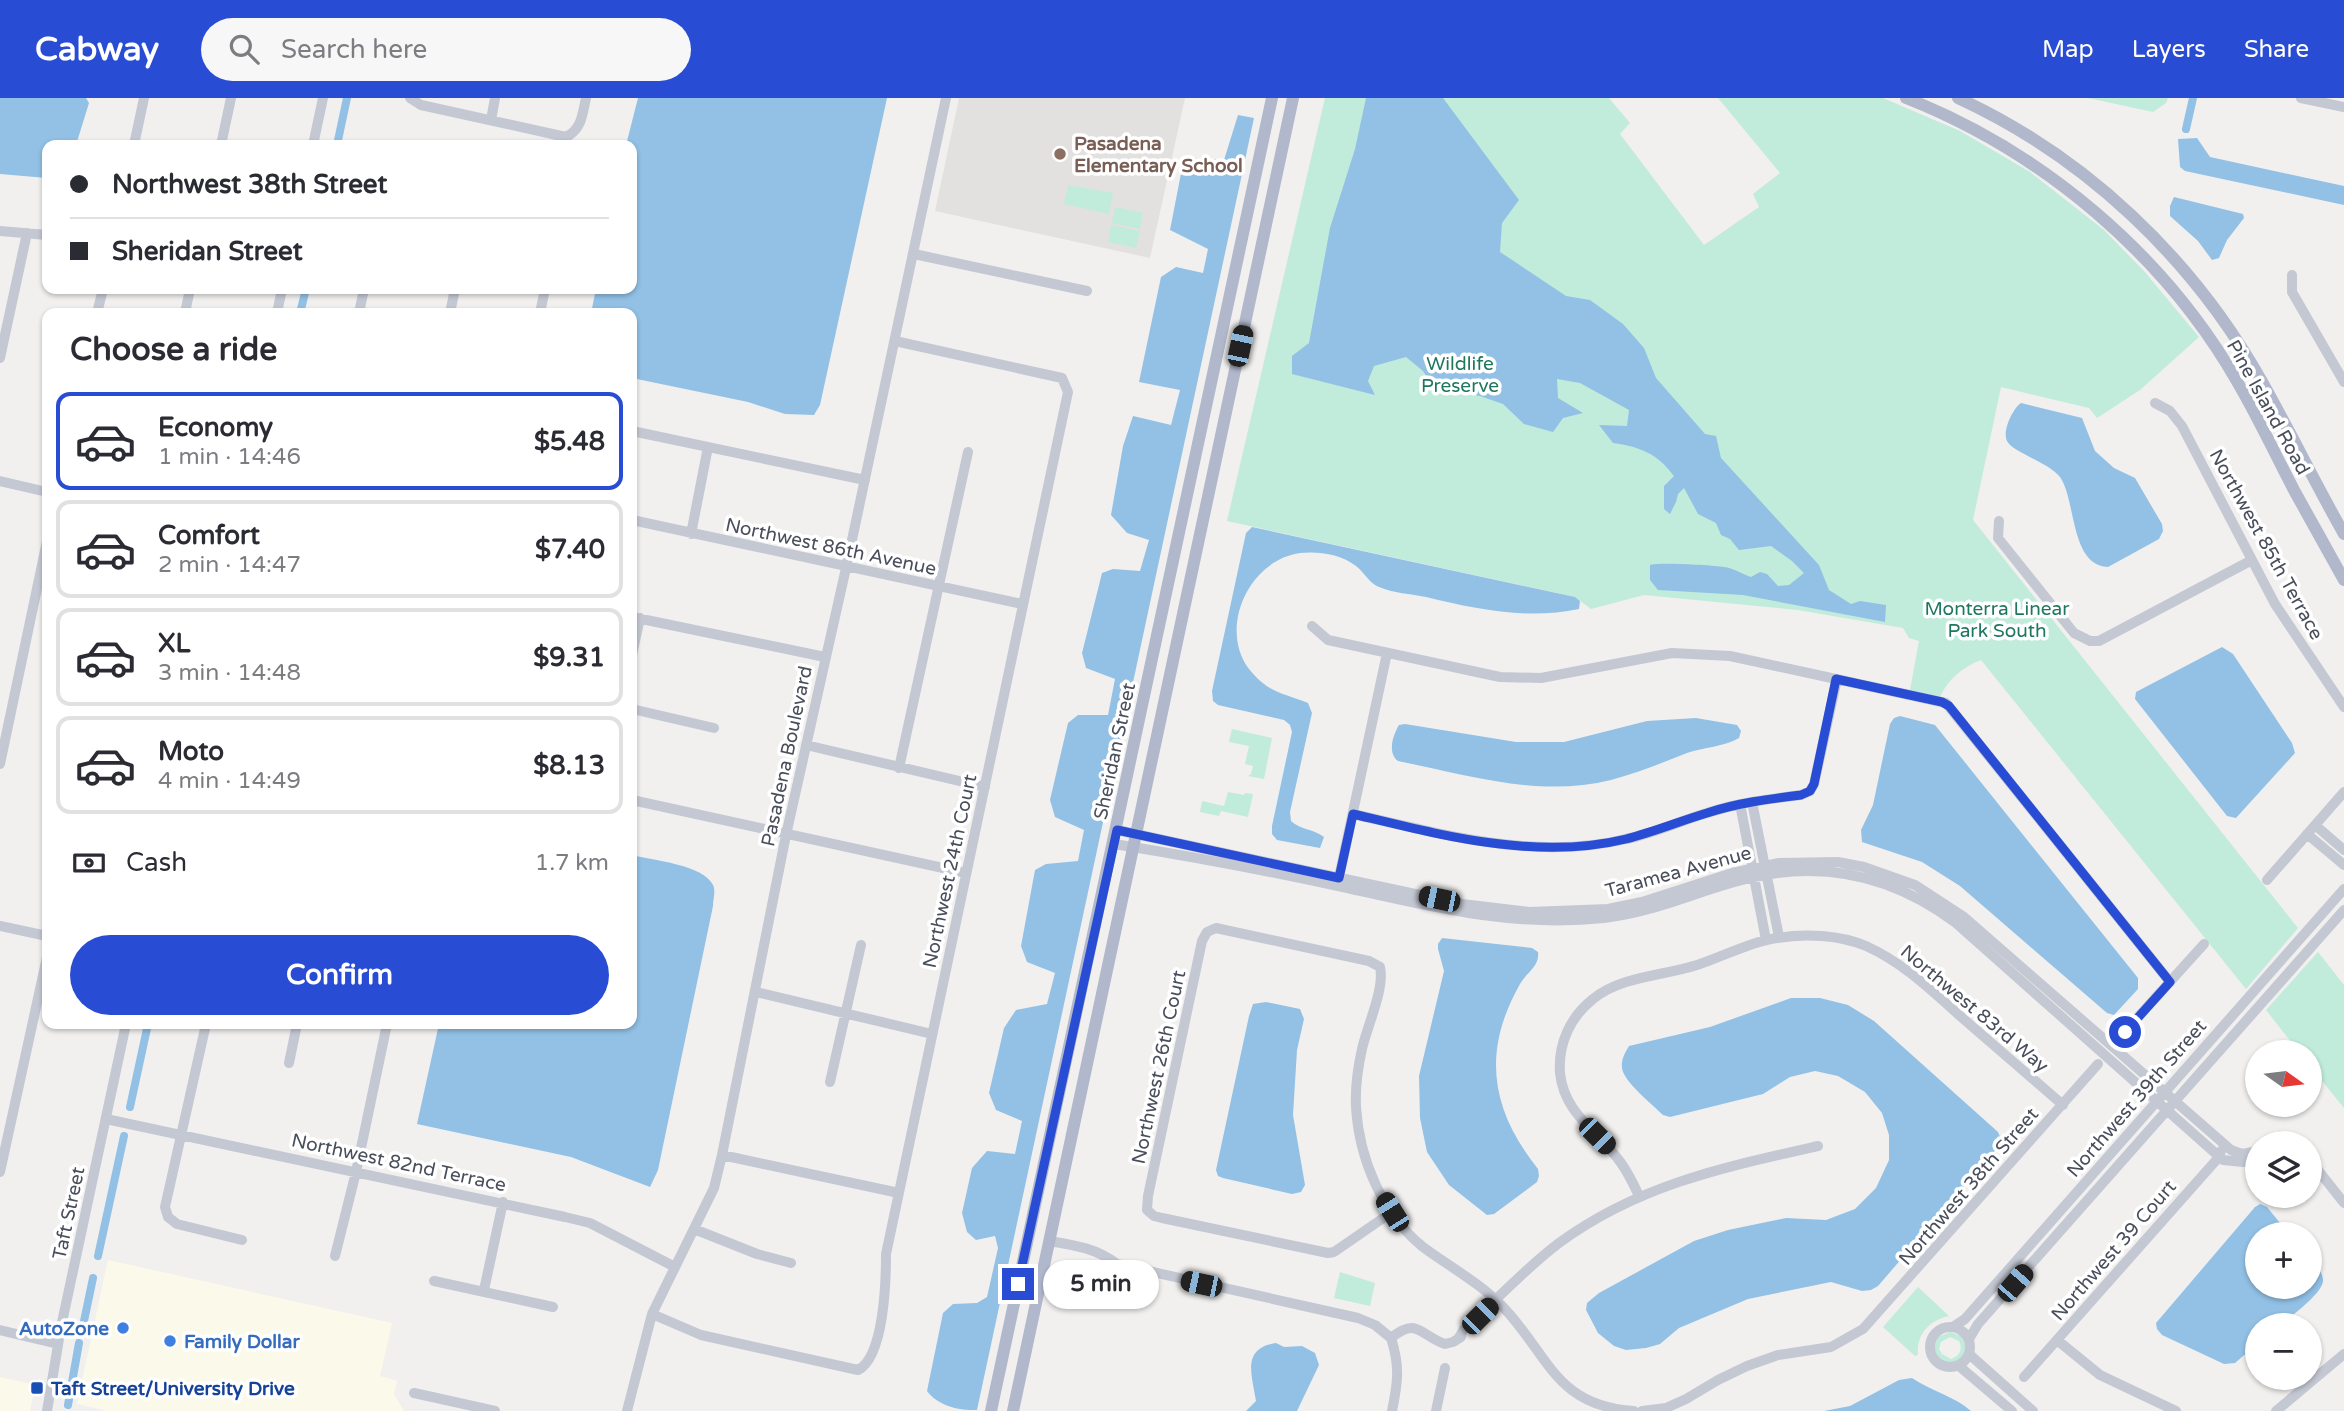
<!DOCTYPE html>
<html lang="en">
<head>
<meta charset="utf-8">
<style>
	body { margin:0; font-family:"Varela Round",sans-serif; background:#f7f7f7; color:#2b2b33; height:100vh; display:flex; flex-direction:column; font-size:26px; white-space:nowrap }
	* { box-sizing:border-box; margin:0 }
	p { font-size:23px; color:#7c7c81 }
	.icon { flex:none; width:38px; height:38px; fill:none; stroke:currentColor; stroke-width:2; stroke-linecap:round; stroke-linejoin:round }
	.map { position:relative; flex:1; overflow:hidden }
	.sheet { position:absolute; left:42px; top:210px; width:595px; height:721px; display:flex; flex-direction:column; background:#fff; border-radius:14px; box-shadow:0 2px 5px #0004 }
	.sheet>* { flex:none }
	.hud { position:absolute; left:42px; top:42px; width:595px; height:154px; border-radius:14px; box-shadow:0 2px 5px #0004; display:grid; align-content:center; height:154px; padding:0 28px; background:#fff }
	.needle { width:46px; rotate:104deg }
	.fabs { position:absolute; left:2245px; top:942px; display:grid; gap:14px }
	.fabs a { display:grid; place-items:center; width:77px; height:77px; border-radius:50%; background:#fff; box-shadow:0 2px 5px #0004; font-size:35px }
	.end { position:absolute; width:32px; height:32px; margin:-16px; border:9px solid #284cd3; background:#fff; box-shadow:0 0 0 4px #fff }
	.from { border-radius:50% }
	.bubble { position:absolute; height:49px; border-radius:24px; background:#fff; box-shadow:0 2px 5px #0004; font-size:23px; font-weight:800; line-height:49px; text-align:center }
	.car { position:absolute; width:21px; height:42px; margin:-21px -10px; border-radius:9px; box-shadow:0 0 5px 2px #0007; background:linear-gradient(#222 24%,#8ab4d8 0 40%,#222 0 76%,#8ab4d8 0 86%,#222 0) }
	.hud b { display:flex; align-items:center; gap:24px; height:66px; font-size:26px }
	.hud b+b { border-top:2px solid #e1e1e2 }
	.hud i { width:18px; height:18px; background:#2b2b33 }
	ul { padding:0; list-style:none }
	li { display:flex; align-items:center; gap:21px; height:98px; margin:0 14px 10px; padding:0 14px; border:4px solid #e1e1e2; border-radius:14px }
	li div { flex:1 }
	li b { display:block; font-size:26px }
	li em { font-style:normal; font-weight:800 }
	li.selected { border-color:#284cd3 }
	li>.icon { width:63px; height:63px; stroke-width:1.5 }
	h2 { padding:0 28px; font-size:32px; line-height:84px }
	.pay { display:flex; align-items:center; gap:18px; height:77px; padding:0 28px; font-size:26px }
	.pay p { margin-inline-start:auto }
	.action { display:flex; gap:14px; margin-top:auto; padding:14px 28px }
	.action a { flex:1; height:80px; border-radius:42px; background:#284cd3; color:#fff; font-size:28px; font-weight:800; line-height:80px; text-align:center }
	header { display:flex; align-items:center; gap:42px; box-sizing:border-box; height:98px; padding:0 35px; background:#284cd3; color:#fff }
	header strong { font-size:33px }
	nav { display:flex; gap:38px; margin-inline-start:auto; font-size:24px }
	.search { width:490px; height:63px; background:#f7f7f7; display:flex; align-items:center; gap:18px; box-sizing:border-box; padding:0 24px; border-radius:38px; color:#7c7c81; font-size:26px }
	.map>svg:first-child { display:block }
	.commercial { fill:#fbfaea }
	.education { fill:#e2e1e0 }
	.green { fill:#c1ebdb; fill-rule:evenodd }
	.water { fill:#92c1e5 }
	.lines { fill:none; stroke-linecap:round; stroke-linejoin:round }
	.canal { stroke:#92c1e5; stroke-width:8 }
	.minor { stroke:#c4c8d3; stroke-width:10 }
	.major { stroke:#b1b8cc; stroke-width:12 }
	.route { stroke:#284cd3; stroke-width:9 }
	.education-dot { fill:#8d6e63; stroke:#fff; stroke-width:2.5 }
	.shop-dot { fill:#3f7fe0; stroke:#fff; stroke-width:2.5 }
	.transit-dot { fill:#1a4fb4; stroke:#fff; stroke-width:2.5 }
	.labels { text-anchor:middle; stroke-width:7; stroke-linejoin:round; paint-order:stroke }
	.education-label { font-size:19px; font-weight:bold; fill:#785e54; stroke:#fff; text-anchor:start }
	.park-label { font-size:19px; fill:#1f775f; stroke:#fff }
	.street-label { font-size:19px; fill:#494e5b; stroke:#fff }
	.shop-label { font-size:19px; font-weight:bold; fill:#366cbe; stroke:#fff; text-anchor:end }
	.transit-label { font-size:19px; font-weight:bold; fill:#164399; stroke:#fff; text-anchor:start }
</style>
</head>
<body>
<header>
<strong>Cabway</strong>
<div class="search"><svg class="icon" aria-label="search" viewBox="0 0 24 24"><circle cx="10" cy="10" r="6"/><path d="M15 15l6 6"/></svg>Search here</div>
<nav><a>Map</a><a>Layers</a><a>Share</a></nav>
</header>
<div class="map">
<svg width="2344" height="1313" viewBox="0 0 2344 1313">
	<rect width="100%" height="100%" fill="#f1f0ef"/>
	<path class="commercial" d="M108 1162 392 1225 380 1278 397 1283 394 1296 404 1313H108L77 1306Z
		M0 1279 35 1287 30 1313H0Z"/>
	<path class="education" d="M959 0H1185L1150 160 935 113Z"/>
	<path class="green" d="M1325 0H1609L1630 25 1620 36 1704 147 1759 109 1753 96 1780 75 1718 0H1883L1960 33 2030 74 2104 132 2144 173 2199 239 2140 292 2097 320 2089 310 2001 289 1973 422 2298 830 2246 891 1981 562C1963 569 1948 581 1940 599L1910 592 1919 543 1909 540 1903 530 1798 512 1644 497 1591 511 1575 499 1227 423Z
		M2088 0H2168L2166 5 2153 14Z
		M1068 87 1113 95 1109 116 1064 106Z
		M1115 109 1143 115 1140 131 1112 125Z
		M1111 127 1140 133 1136 150 1108 144Z
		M1232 631 1272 640 1264 681 1248 678 1251 676 1253 668 1245 666 1249 648 1229 644Z
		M1228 694 1244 697 1245 695 1253 696 1248 719 1221 713 1219 718 1200 714 1202 703 1224 708Z
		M2318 854 2344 887V1010L2310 968V954H2299L2266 912Z
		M1340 1174 1375 1185 1370 1208 1334 1200Z
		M1918 1189 1949 1218C1930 1222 1916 1236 1918 1257L1915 1258 1883 1229Z
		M1950 1234 1961 1238 1966 1249 1962 1261 1951 1266 1939 1262 1934 1250 1938 1239ZM1950 1239 1959 1243C1963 1251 1960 1258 1951 1261L1942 1256 1939 1251 1941 1244Z"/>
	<path class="water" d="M0 0H86L89 5 76 47H47V80L0 76Z
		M638 0H887L820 307 814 317 785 316 748 304 632 280V215H591L596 191H632V47H626Z
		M1366 0H1443L1519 102 1502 125 1500 154 1566 198 1590 202 1623 226 1644 250 1656 280 1705 336 1716 338 1721 360 1819 467 1829 492 1851 506 1860 503 1886 507 1885 524 1743 497 1658 492 1650 482V467C1657 464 1712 467 1724 469 1733 470 1742 476 1751 479L1760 474 1767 476 1778 488 1789 487 1804 475 1792 463 1771 448 1739 452 1730 441 1721 437 1716 425 1698 416 1684 390 1678 396 1676 404 1670 416 1664 411V388L1674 378C1657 355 1640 349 1613 345L1599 327 1627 328 1629 312 1580 285 1557 281 1558 300 1583 315 1563 320 1553 334 1524 326 1503 306 1480 298 1434 289 1423 273 1406 259 1374 268 1368 283 1375 297 1292 276V258L1309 245 1330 130 1355 51Z
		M1238 17 1254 20 977 1312C960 1313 938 1308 927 1293L943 1215 953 1206 977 1205 987 1199 998 1150 995 1138 976 1142 967 1134 962 1115 972 1070 987 1053 1015 1056 1022 1023 996 1012 989 995 1004 930 1016 912 1047 906 1055 875 1027 864 1021 848 1035 772 1046 766 1078 763 1084 732 1055 719 1050 702 1068 625 1078 617H1108L1115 581 1086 570 1082 555 1102 475 1113 471 1140 473 1149 442 1127 435 1111 417 1123 348 1133 318 1171 327 1180 292 1139 284 1161 179 1176 169 1203 175 1208 151 1170 132 1184 60 1224 62Z
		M2197 40 2210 59 2344 88V107L2185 73 2180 69 2178 41Z
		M2174 99 2243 116 2244 120 2227 142 2219 160 2212 162 2198 143 2170 118V108Z
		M2021 305 2082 320 2095 353 2114 370 2135 380 2162 426 2163 433 2159 441 2108 469C2070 468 2076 401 2060 379 2049 365 2011 353 2007 343 2002 333 2013 310 2021 305Z
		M1252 429 1575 499 1580 503 1579 511C1527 522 1476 511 1426 499 1411 496 1393 495 1379 489 1369 485 1364 474 1356 468 1341 456 1318 453 1300 455 1249 462 1218 530 1249 571 1268 595 1283 595 1308 605L1312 615 1290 714 1291 723C1301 732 1314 731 1324 739L1320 750 1277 742 1272 736V728L1292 634 1290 627 1284 622 1218 607 1213 603 1212 593 1246 435Z
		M2222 549 2233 556 2292 645 2295 655 2236 720 2227 718 2135 601 2136 594Z
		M1900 618 1935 627 2138 880V891L2114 917 2107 915 1960 788 1922 764 1862 744 1861 732 1873 707 1890 626 1894 620Z
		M1696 620 1737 627 1741 633 1739 640C1724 649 1704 649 1687 655 1662 665 1637 675 1611 682 1540 700 1467 677 1398 663 1387 655 1393 637 1399 627L1405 626 1516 644H1564L1647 623Z
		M632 757C652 762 704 767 713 787 716 793 713 801 713 808L658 1072 650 1089 571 1059 417 1026 439 926H632Z
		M1442 840 1532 850 1538 854C1540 868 1527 874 1520 886 1482 953 1490 1011 1538 1071L1539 1078 1537 1084 1494 1116 1487 1117 1449 1087 1427 1054 1420 1020 1419 978 1444 873 1438 851V846Z
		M1791 900H1820L1848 907 1874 923 1998 1034 2001 1041 1998 1049 1878 1188 1871 1192 1862 1193 1831 1184 1748 1201 1679 1230 1660 1246 1646 1250 1626 1252 1614 1248 1598 1235 1586 1212 1587 1205 1599 1195 1694 1143 1728 1132 1786 1120 1826 1122 1855 1111 1876 1090 1889 1062V1037L1882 1015 1865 994 1838 978 1815 973 1790 979 1763 996 1670 1019 1663 1017C1653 1007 1623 983 1622 970 1621 961 1625 955 1629 948L1710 929Z
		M1266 904 1300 911 1304 921 1297 952 1293 1017 1305 1087 1301 1094 1292 1096 1223 1080 1218 1078 1216 1072 1249 918 1253 906Z
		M2260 1106 2267 1109 2289 1136H2258V1188H2310V1162C2315 1167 2322 1173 2323 1181 2325 1194 2291 1218 2280 1227H2258L2257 1246 2235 1265 2224 1266 2162 1237 2157 1231 2156 1225 2255 1109Z
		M1276 1245 1284 1249 1302 1248 1315 1255 1319 1267 1297 1313H1246L1256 1303C1252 1277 1241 1250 1276 1245Z
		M1912 1280C1931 1293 1954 1298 1971 1313H1824L1850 1308 1899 1282Z"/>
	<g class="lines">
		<path class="canal" d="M2186 31 2193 0
			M337 47 347 0
			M300 215 306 191
			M130 1009 148 926
			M98 1158 124 1038
			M84 1223 93 1180
			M68 1307 79 1245"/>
		<path class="minor" d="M410 0 421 7 566 39C582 31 582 17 586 0
			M2301 0 2344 9
			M491 22 495 0
			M134 47 144 0
			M221 47 231 0
			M313 47 323 0
			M0 133 47 137
			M914 156 1087 193
			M2292 177V194L2344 284
			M97 215 103 191
			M185 215 190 191
			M277 215 282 191
			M359 215 364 191
			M450 215 455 191
			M540 215 545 191
			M0 260 27 135
			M2155 305 2170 313 2182 328 2275 506 2344 609
			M632 333 865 382
			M0 383 47 394
			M632 422 1022 506
			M1999 423 1998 440 2074 535 2090 543H2099L2252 462
			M691 436 708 349
			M632 519 825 559
			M1312 528 1328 542 1500 579 1541 580 1672 555 1730 558 1946 605 2170 884
			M632 557 640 520
			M632 611 714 630
			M806 647 985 689
			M0 666 47 443
			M899 670 968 354
			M632 702 966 775
			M1752 704 1779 839
			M1740 706 1766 842
			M1353 716C1441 736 1536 763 1626 741 1654 735 1680 723 1707 715 1737 705 1769 701 1801 697L1810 693 1814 686 1837 581
			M2315 727 2344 752
			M1117 732 1462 806 1529 814 1608 811 1642 804 1732 775 1779 765 1838 764 1864 769 1915 787 1964 819 2231 1052 2242 1056 2258 1053
			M2307 736 2344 767
			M1114 746C1189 758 1264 772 1338 788 1428 808 1511 830 1604 820 1649 815 1689 797 1731 785 1813 760 1888 774 1956 825L2223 1062 2243 1064 2258 1056
			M2267 782 2344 694
			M1338 784 1387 555
			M0 828 47 838
			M756 894 932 936
			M206 926 165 1109 168 1119 177 1126 242 1142
			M2121 938 2204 846
			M289 965 297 926
			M830 984 861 847
			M106 1021 565 1119 590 1125 675 1169
			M2270 1045 2281 1038 2296 1045
			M722 1057 899 1095
			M2310 1062 2344 1105
			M0 1074 47 859
			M1639 1098C1633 1085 1627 1072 1618 1061 1596 1032 1564 1015 1560 975 1558 946 1570 919 1593 901 1621 878 1663 878 1697 867 1724 858 1750 844 1777 840 1805 835 1840 837 1866 848 1902 864 1930 891 1959 917 1994 947 2028 977 2063 1007
			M1392 1114 1334 1154 1328 1155 1162 1120 1154 1118 1147 1112 1148 1098 1202 843 1207 834 1216 830 1369 863 1380 869C1385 891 1367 928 1362 951 1358 969 1355 990 1356 1009 1359 1060 1382 1116 1423 1149 1450 1169 1480 1185 1503 1209 1549 1257 1555 1308 1634 1313
			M694 1131 757 1156 791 1165
			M1049 1143C1074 1147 1096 1150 1117 1166L1358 1220 1375 1227 1391 1240
			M335 1158 356 1074 387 926
			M434 1183 553 1209
			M484 1192 503 1104
			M652 1216 701 1237 858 1272C884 1259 886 1184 886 1156L1068 294 1062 280 895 243
			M1930 1249a20 20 0 1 1 40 0a20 20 0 1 1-40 0Z
			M1953 1229 1965 1221 2344 791
			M0 1232 58 1246
			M1391 1240C1418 1218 1420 1238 1445 1246L1453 1244 1461 1239
			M1391 1240C1400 1268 1398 1284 1392 1313
			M1458 1241 1464 1231C1475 1225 1482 1215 1491 1206 1513 1185 1535 1163 1559 1145 1638 1087 1724 1069 1818 1048
			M1969 1241 1978 1226 2344 812
			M2057 1242 2100 1277 2176 1313
			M1969 1256 2033 1313
			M1959 1268 2012 1313
			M2024 1279 2219 1059 2221 1053
			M414 1295 495 1313
			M47 1313 61 1229 126 926
			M627 1313 652 1216 714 1090 722 1057 786 737 846 470 946 0
			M1436 1313 1445 1270
			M1642 1313 1666 1310 1686 1301 1718 1282 1747 1268 1778 1257 1831 1249 1863 1231 2098 966
			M2276 1313 2344 1256"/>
		<path class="major" d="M1906 0C2043 54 2165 157 2238 285 2259 321 2276 358 2295 394 2311 423 2328 453 2344 482
			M1958 0C2086 59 2192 160 2261 282 2290 333 2315 385 2344 436
			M991 1313 1272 0
			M1013 1313 1293 0"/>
	</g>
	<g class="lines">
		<path class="route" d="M1018 1186 1117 732 1339 780 1353 716C1441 737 1536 763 1626 741 1654 734 1680 723 1707 715 1737 705 1769 701 1801 697L1810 693 1814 686 1836 581 1942 604 1949 608 2170 884 2125 934"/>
	</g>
	<circle class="education-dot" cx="1060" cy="56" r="7"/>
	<g class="shop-dot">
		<circle cx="123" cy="1230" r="7"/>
		<circle cx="170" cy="1243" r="7"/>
	</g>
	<rect class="transit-dot" x="30" y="1283" width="14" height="14" rx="3.5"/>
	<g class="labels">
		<g class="education-label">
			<text x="1074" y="52">Pasadena<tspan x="1074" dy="22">Elementary School</tspan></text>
		</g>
		<g class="park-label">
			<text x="1460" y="272">Wildlife<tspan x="1460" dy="22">Preserve</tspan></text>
			<text x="1997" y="517">Monterra Linear<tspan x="1997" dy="22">Park South</tspan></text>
		</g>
		<g class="street-label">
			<text transform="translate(2269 309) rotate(61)" y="7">Pine Island Road</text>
			<text transform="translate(2267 446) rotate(61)" y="7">Northwest 85th Terrace</text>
			<text transform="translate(831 448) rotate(12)" y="7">Northwest 86th Avenue</text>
			<text transform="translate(1114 653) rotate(-78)" y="7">Sheridan Street</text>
			<text transform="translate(786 658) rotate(-78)" y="7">Pasadena Boulevard</text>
			<text transform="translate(949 773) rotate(-78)" y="7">Northwest 24th Court</text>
			<text transform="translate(1678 773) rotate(-15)" y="7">Taramea Avenue</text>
			<text transform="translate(1975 910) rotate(40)" y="7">Northwest 83rd Way</text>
			<text transform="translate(1158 969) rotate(-78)" y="7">Northwest 26th Court</text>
			<text transform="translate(2136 1000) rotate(-49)" y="7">Northwest 39th Street</text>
			<text transform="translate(399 1064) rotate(12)" y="7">Northwest 82nd Terrace</text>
			<text transform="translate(1968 1088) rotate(-49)" y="7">Northwest 38th Street</text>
			<text transform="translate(68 1115) rotate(-78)" y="7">Taft Street</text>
			<text transform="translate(2113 1152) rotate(-49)" y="7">Northwest 39 Court</text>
		</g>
		<g class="shop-label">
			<text x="109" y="1237">AutoZone</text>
			<text x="184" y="1250" text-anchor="start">Family Dollar</text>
		</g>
		<g class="transit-label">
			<text x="51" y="1297">Taft Street/University Drive</text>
		</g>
	</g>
</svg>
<div class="fabs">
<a><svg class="needle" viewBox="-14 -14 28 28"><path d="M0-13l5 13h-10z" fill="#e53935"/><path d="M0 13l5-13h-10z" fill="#7c7c81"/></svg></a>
<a><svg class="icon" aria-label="layers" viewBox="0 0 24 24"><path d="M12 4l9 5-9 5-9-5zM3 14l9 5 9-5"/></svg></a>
<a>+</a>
<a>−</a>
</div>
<i class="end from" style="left:2125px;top:934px"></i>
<i class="end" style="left:1018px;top:1186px"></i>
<div class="bubble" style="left:1043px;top:1162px;width:116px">5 min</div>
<i class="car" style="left:1240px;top:248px;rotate:12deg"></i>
<i class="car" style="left:1439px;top:801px;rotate:282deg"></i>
<i class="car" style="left:1597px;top:1038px;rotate:135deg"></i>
<i class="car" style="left:1392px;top:1114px;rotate:328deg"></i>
<i class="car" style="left:2015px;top:1185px;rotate:41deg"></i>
<i class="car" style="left:1201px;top:1186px;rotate:282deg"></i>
<i class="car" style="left:1480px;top:1218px;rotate:45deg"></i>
<div class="hud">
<b><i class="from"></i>Northwest 38th Street</b>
<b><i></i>Sheridan Street</b>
</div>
<section class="sheet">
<h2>Choose a ride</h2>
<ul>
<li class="selected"><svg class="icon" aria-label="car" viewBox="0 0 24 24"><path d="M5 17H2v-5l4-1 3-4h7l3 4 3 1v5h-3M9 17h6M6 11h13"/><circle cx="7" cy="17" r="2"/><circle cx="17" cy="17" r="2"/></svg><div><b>Economy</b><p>1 min · 14:46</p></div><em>$5.48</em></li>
<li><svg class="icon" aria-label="car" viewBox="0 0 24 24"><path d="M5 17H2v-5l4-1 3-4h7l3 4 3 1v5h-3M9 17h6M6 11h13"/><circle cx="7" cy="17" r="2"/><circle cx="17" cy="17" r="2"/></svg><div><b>Comfort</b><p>2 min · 14:47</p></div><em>$7.40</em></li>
<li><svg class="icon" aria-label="car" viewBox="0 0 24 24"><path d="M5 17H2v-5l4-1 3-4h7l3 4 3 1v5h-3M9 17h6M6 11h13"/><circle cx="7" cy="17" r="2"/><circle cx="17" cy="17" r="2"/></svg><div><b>XL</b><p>3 min · 14:48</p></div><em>$9.31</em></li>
<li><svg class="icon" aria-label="car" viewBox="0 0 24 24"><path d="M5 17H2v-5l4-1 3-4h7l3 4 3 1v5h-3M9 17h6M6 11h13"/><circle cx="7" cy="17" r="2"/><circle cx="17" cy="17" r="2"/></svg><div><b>Moto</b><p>4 min · 14:49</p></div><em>$8.13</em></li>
</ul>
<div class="pay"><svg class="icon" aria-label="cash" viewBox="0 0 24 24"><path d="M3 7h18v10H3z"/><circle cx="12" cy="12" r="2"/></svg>Cash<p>1.7 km</p></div>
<div class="action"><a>Confirm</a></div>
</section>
</div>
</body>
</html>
